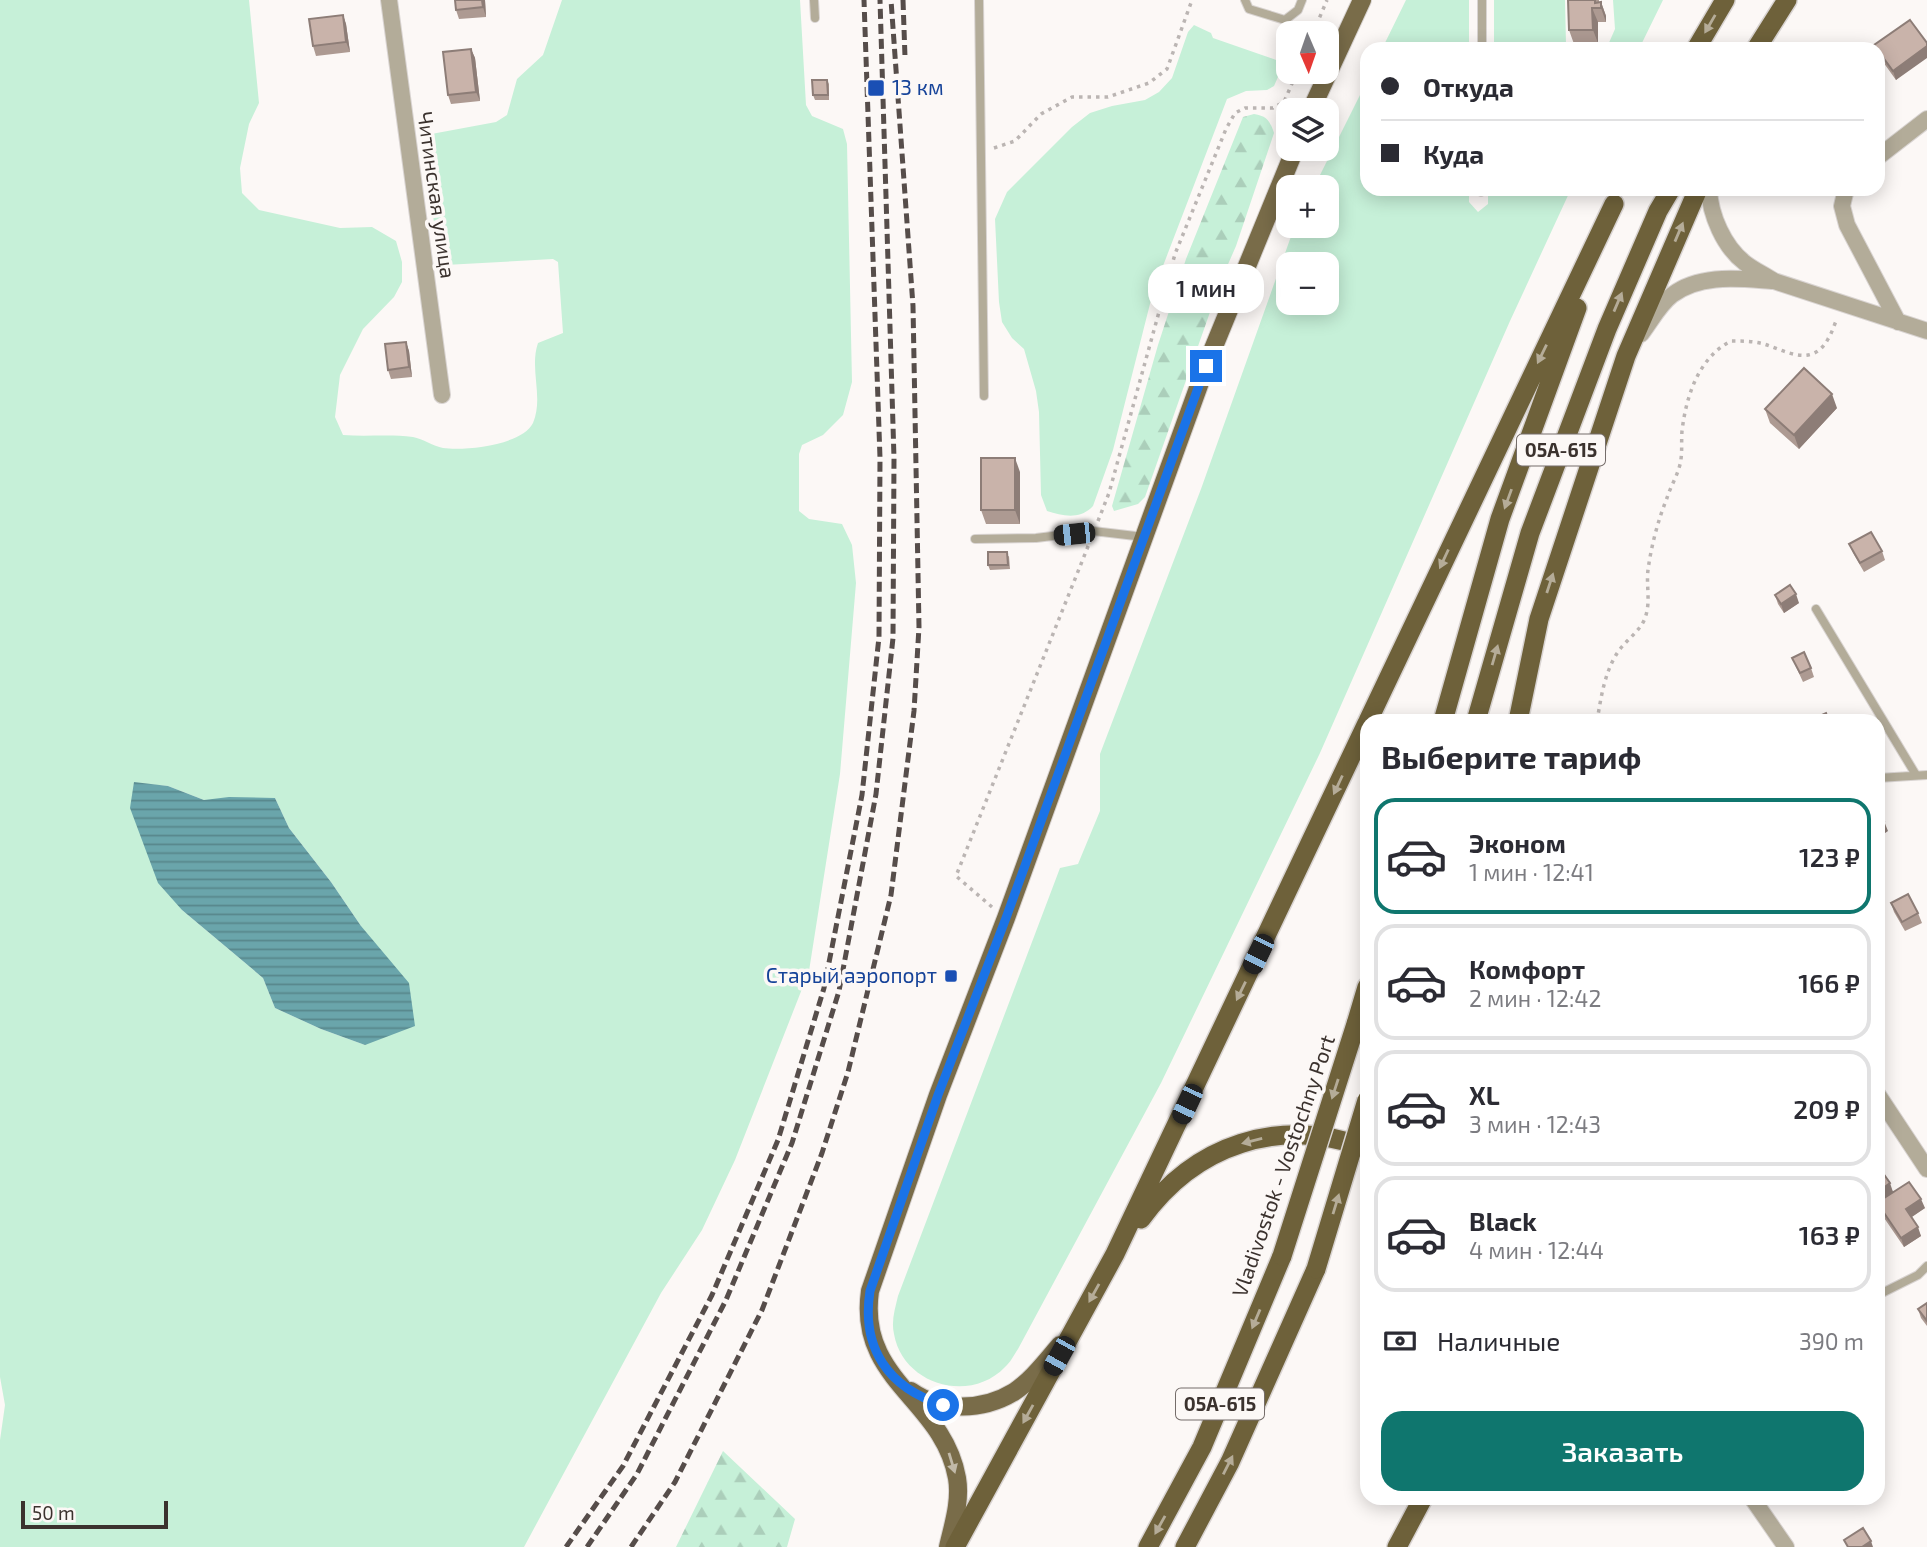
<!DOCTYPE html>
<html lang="ru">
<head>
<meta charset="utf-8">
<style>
	body { margin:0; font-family:"Exo 2",sans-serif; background:#f2f2f3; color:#2b2b33; height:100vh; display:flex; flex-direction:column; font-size:26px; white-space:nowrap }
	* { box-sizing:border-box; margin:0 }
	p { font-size:23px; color:#7c7c81 }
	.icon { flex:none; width:38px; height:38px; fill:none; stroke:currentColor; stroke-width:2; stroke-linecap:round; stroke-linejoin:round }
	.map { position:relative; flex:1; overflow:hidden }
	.side { position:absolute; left:1360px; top:714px; width:525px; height:791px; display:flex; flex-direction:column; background:#fff; border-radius:21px; box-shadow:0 4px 18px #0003 }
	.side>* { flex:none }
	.top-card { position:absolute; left:1360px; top:42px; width:525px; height:154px; border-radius:21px; box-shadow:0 4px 18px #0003; display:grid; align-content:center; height:154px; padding:0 21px; background:#fff }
	.needle { width:46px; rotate:178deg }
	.controls { position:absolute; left:1276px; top:21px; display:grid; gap:14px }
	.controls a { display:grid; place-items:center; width:63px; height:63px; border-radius:14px; background:#fff; box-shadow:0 4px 18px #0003; font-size:35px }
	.scale { position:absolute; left:21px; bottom:18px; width:147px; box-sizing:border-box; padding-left:7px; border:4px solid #3b322e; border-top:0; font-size:19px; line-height:24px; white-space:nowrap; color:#3b322e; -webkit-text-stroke:5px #fcf8f6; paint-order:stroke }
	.end { position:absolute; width:32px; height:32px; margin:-16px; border:9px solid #1a73e8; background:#fff; box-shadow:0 0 0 4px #fff }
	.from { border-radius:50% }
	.bubble { position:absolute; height:49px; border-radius:21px; background:#fff; box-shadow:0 4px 18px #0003; font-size:23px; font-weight:600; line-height:49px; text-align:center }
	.car { position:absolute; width:21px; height:42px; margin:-21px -10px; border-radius:9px; box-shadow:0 0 5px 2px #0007; background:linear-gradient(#222 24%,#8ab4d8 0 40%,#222 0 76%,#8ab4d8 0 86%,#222 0) }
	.top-card b { display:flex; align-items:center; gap:24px; height:66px; font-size:26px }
	.top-card b+b { border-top:2px solid #e1e1e2 }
	.top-card i { width:18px; height:18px; background:#2b2b33 }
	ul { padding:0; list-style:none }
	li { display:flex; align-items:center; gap:21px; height:116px; margin:0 14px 10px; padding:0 7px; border:4px solid #e1e1e2; border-radius:21px }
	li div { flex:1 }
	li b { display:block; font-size:26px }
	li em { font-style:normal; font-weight:600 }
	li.current { border-color:#0f766e }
	li>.icon { width:63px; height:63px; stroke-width:1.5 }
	h2 { padding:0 21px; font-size:32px; line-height:84px }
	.pay { display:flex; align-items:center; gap:18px; height:77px; padding:0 21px; font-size:26px }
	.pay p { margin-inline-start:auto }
	.button { display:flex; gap:14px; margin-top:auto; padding:14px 21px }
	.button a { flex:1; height:80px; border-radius:21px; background:#0f766e; color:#fff; font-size:28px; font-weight:600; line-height:80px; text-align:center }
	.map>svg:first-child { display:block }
	.grass { fill:#c6f0d8; fill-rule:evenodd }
	.forest { fill:url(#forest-firs) }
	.water { fill:url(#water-rules) }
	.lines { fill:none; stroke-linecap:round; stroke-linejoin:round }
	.service-casing { stroke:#d9d4d2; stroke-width:10 }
	.minor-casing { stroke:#d9d4d2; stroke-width:18 }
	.primary-casing { stroke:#d9d4d2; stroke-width:20 }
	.trunk-casing { stroke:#d9d4d2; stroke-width:22 }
	.path { stroke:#bbb5b3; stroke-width:3.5; stroke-dasharray:3.5 5; stroke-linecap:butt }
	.service { stroke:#b3ac99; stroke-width:8 }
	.minor { stroke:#b3ac99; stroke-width:16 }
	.primary { stroke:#796c49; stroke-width:18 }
	.trunk { stroke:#6e613a; stroke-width:19 }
	.rail { stroke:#564d4a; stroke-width:5; stroke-dasharray:10 5; stroke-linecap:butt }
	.trunk-bridge-casing { stroke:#d9d4d2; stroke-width:22; stroke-linecap:butt }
	.trunk-bridge { stroke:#6e613a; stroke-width:19 }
	.wall { fill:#ad9a92 }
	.shaded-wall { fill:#8d7d77 }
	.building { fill:#c9b3aa; stroke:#8d7d77; stroke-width:2 }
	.oneway { fill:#b5ac98 }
	.oneway2 { fill:#c1b9a8 }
	.route { stroke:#1a73e8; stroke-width:9 }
	.transit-dot { fill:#1a4fb4; stroke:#fcf8f6; stroke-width:2.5 }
	.labels { text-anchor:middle; stroke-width:7; stroke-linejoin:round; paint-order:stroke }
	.shield { fill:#fcf8f6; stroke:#756d6a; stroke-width:2 }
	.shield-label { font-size:19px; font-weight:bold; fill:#3b322e }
	.transit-label { font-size:21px; fill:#164399; stroke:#fcf8f6; text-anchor:start }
	.street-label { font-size:21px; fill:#3b322e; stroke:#fcf8f6 }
</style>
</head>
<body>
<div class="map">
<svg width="1927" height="1547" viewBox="0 0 1927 1547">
	<defs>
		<pattern id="forest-firs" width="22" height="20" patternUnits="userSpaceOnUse" patternTransform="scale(1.75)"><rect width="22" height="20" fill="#c6f0d8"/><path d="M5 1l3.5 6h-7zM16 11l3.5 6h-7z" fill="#abceba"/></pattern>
		<pattern id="water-rules" width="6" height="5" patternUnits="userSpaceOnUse" patternTransform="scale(1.75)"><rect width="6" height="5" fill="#6aa5ab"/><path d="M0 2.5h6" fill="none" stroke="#58878c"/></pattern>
	</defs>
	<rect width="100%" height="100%" fill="#fcf8f6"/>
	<path class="grass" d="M0 0H249L259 103 249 124 240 168 242 193 259 210 340 228 372 227 396 241 402 262V282L394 297 363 329 340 375 335 417 343 435C366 437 390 434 413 437 423 439 433 446 443 448 466 451 522 445 533 423 544 397 529 369 538 343L563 333 558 262 553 259 445 265 440 263 422 141 426 135 496 122 507 115 517 79 543 55 562 0H800L806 105 812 116 843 129 847 144 852 382 843 415 823 435 802 445 799 454V511L809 519 842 524 852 545 856 583 840 774 809 971 735 1160 702 1230 661 1293 524 1547H0V1440L5 1405 0 1377ZM134 783 168 786 204 800 275 798 289 828 331 882 361 926 365 1045 321 1029 275 1008 263 978 182 910Z
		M1406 0H1469V49H1382Z
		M1494 0H1565L1566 44 1571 49H1494Z
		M1613 0H1663L1639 49H1596L1608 45 1615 29Z
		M1194 25 1211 33 1213 38 1279 61 1281 70 1274 86 1267 90 1246 91 1227 99 1153 292 1113 450 1093 506C1080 520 1063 516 1047 511L1041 495 1039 412 1036 391 1024 349 1012 338 1002 322 999 302 995 219 1007 192 1072 127 1090 113 1112 106 1145 100 1159 92 1172 78 1188 32Z
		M1367 81V189H1469V202L1478 212 1488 204V189H1571L1510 321 1320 753 1161 1083 1018 1349C1014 1355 1010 1363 1005 1367 970 1404 903 1385 894 1334 891 1321 895 1309 898 1296L1060 868 1078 864 1100 811V754L1201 489 1294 228 1295 226H1326V187H1314ZM1326 264V303H1288V264Z"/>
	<path class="forest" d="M1254 114C1267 116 1270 121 1274 133L1236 246 1222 278 1145 497 1138 504 1114 511 1112 506 1158 345 1186 259 1243 117Z
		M723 1451 795 1519 787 1547H676Z"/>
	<path class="water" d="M134 782 168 786 204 800 229 797 275 798 289 828 331 882 361 926 409 983 415 1026 365 1045 321 1029 275 1008 263 978 182 910 158 883 130 808Z"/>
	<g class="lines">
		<g class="service-casing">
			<path id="service" d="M814 0 815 18
				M979 0 984 396
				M1245 0 1249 9 1285 20 1298 10 1302 0
				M1482 49V0
				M1481 192V189
				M975 539 1036 538 1093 531 1144 537
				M1816 609 1916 775
				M1878 778 1927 775
				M1878 1295 1918 1275 1927 1266"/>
		</g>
		<g class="minor-casing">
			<path id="minor" d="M389 0 442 395
				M1878 157 1927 119
				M1846 189 1842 206 1847 225 1898 322
				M1774 281 1927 331
				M1641 334C1651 321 1659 305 1672 295 1701 273 1741 279 1774 281 1765 275 1754 270 1745 263 1724 247 1710 215 1709 189
				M1878 1095 1927 1169
				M1752 1498 1786 1547"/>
		</g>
		<g class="primary-casing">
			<path id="primary" d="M1311 110 1362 0
				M911 1391C941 1412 983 1411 1014 1392 1032 1380 1046 1361 1060 1345
				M948 1547C953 1525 961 1501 957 1478 943 1399 857 1381 870 1291L938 1095 1006 918 1206 366 1295 149"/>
		</g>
		<g class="trunk-casing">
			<path id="trunk" d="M1696 49 1725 0
				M1756 49 1787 0
				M1368 721 1614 204
				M1443 721 1500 519 1577 308
				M1476 721 1530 533 1607 329 1658 211 1671 189
				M1518 721 1539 619 1626 356 1698 189
				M1356 1024 1367 987
				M1141 1219C1195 1144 1279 1116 1367 1148
				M955 1547 1115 1254 1367 723
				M1148 1547 1202 1447 1282 1256
				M1185 1547 1230 1462 1316 1269
				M1397 1547 1423 1498"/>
		</g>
		<path class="path" d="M1313 33 1327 0
			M994 148 1015 141 1041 114 1072 97H1108L1149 83 1167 69 1192 0
			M1098 521 1109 493 1175 254 1226 129 1235 113 1245 108H1273L1284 102 1297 72
			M1597 721C1601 698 1604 675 1616 655 1624 641 1640 632 1645 618 1651 602 1646 586 1648 570 1651 547 1658 520 1667 498 1670 488 1676 478 1679 468 1683 456 1681 444 1682 431 1686 397 1698 358 1731 341 1742 341 1753 341 1764 344 1786 351 1812 368 1828 339 1832 333 1834 325 1837 319
			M992 907 956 876 1089 544"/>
		<use href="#service" class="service"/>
		<use href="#minor" class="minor"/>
		<use href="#primary" class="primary"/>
		<use href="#trunk" class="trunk"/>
		<path class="rail" d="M903 0 905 57
			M566 1547 623 1466 712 1295 778 1140 824 988 862 795 879 637 880 458 864 0
			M587 1547 637 1474 726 1300 792 1143 839 991 876 794 893 638 894 458 880 0
			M631 1547 675 1482 762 1310 822 1153 848 1072 891 895 914 711 919 627 913 306 891 0"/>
		<g class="trunk-bridge-casing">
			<path id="trunk-bridge" d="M1282 1256 1356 1024
				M1316 1269 1367 1100"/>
		</g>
		<use href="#trunk-bridge" class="trunk-bridge"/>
	</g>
	<path class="wall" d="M485 0 486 17 459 19 456 10Z
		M1568 0H1599V2H1601L1606 16V22H1598V43L1574 44 1569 30Z
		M343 15 346 24 350 52 316 56 313 46Z
		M1927 43 1896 80 1878 55V49H1876L1874 45Z
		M471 49 475 58 480 101 451 104 448 95Z
		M827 80 829 84V100H815L813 95Z
		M406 342 409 351 412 377 391 379 388 370Z
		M1837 408 1799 449 1770 423 1765 409Z
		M1020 472V524H986L981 510Z
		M1849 544 1882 551 1885 560 1864 572 1853 553Z
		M1009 556 1010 569 990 570 988 565Z
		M1775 595 1799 603 1784 613 1778 604Z
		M1792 658 1811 668 1814 677 1803 682Z
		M1891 903 1918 913 1922 923 1905 931 1894 912Z
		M1878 1166 1893 1192 1925 1208 1911 1217 1921 1236 1904 1247 1880 1212 1878 1206Z
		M1927 1303V1326L1921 1318 1918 1309Z"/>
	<path class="shaded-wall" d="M482 0H485L486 17 483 7Z
		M1601 2 1606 16V22L1601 8Z
		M1592 8 1598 22V43L1593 30Z
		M343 15 346 24 350 52 346 42Z
		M1927 46V58L1896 80 1893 71Z
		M471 49 475 58 480 101 476 92Z
		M406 342 409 351 412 377 409 367Z
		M1832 394 1837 408 1799 449 1794 435Z
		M1015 458 1020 472V524L1015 510Z
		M1796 594 1799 603 1784 613 1781 604Z
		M1884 821 1888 831 1878 838V826Z
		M1890 1183 1893 1192 1878 1204V1192Z
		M1921 1199 1925 1208 1909 1219 1906 1209Z
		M1918 1227 1921 1236 1904 1247 1901 1238Z
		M1871 1541 1873 1547H1862Z"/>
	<path class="building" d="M455 0H482L483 7 456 10Z
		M1568 0H1595V3L1601 2V8H1592L1593 30H1569Z
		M343 15 346 42 313 46 309 19Z
		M1910 20 1927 43V46L1893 71 1874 45Z
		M471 49 476 92 448 95 443 52Z
		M812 80H827L828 95H813Z
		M406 342 409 367 388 370 385 344Z
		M1804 368 1832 394 1794 435 1765 409Z
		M981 458H1015V510H981Z
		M1871 532 1882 551 1860 563 1849 544Z
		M988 552H1007L1008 565H988Z
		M1790 585 1796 594 1781 604 1775 595Z
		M1804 652 1811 668 1800 673 1792 658Z
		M1826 713 1829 721H1811V720Z
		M1878 812 1884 821 1878 826Z
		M1908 894 1918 913 1902 922 1891 903Z
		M1878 1166 1890 1183 1878 1192Z
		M1909 1182 1921 1199 1906 1209 1918 1227 1901 1238 1878 1204V1202Z
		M1927 1303V1321L1918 1309Z
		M1863 1528 1871 1541 1862 1547H1848L1844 1540Z"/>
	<defs><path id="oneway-solid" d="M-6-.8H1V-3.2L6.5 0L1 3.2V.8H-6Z" transform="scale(1.75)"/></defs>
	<g class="oneway">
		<use href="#oneway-solid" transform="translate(1710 24) rotate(120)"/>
		<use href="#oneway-solid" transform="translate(1679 232) rotate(-67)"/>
		<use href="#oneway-solid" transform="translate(1618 302) rotate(-67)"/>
		<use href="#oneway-solid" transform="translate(1542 354) rotate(116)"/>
		<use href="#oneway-solid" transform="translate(1508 499) rotate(110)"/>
		<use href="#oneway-solid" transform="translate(1444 559) rotate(115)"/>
		<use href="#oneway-solid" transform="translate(1550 583) rotate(-72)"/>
		<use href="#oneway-solid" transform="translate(1495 655) rotate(-74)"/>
		<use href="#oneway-solid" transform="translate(1338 785) rotate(115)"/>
		<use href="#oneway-solid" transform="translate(1241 991) rotate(116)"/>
		<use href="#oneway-solid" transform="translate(1335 1089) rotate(108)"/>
		<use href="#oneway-solid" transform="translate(1252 1141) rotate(166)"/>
		<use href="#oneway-solid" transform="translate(1336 1204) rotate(-73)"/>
		<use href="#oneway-solid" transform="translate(1094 1293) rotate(119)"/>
		<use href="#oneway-solid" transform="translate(1256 1319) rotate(113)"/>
		<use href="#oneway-solid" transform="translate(1028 1414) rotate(119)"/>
		<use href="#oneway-solid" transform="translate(1228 1465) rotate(-63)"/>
		<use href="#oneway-solid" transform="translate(1160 1525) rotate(119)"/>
	</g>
	<use class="oneway2" href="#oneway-solid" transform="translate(952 1463) rotate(73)"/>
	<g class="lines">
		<path class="route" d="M943 1405C888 1388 861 1348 870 1291L938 1095 1006 918 1206 366"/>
	</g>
	<g class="transit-dot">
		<rect x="867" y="79" width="18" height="18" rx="3.5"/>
		<rect x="944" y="969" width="14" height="14" rx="3.5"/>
	</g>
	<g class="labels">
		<g class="shield">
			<rect x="1517" y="434.5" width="88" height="31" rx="5"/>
			<rect x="1176" y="1388.5" width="88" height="31" rx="5"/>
		</g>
		<g class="shield-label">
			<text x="1561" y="457">05А-615</text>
			<text x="1220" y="1411">05А-615</text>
		</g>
		<g class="transit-label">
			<text x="892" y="95">13 км</text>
			<text x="937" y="983" text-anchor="end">Старый аэропорт</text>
		</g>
		<g class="street-label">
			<text transform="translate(436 195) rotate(82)" y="7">Читинская улица</text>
			<text transform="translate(1284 1166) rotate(-71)" y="7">Vladivostok - Vostochny Port</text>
		</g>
	</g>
</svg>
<div class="controls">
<a><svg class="needle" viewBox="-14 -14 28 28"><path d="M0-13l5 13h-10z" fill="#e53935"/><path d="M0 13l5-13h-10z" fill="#7c7c81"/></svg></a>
<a><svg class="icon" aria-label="layers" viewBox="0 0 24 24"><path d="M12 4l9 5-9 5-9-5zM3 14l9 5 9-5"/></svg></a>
<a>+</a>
<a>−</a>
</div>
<div class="scale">50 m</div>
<i class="end from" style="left:943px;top:1405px"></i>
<i class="end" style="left:1206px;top:366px"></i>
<div class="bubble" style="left:1148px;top:264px;width:116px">1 мин</div>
<i class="car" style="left:1074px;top:534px;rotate:264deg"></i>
<i class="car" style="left:1258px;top:954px;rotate:206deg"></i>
<i class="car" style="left:1187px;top:1104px;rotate:205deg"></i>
<i class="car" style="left:1059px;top:1356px;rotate:209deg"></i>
<div class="top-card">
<b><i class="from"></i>Откуда</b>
<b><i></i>Куда</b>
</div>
<section class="side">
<h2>Выберите тариф</h2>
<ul>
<li class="current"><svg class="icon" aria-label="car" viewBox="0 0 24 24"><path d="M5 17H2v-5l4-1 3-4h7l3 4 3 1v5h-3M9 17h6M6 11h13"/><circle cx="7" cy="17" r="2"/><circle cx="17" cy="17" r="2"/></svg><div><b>Эконом</b><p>1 мин · 12:41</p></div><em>123 ₽</em></li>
<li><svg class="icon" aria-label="car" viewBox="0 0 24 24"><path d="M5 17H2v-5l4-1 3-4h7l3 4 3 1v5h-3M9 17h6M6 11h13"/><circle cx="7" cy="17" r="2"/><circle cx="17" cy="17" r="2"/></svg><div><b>Комфорт</b><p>2 мин · 12:42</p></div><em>166 ₽</em></li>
<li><svg class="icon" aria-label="car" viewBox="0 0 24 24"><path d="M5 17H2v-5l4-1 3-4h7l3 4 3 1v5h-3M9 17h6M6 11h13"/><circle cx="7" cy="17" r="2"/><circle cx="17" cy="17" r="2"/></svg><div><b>XL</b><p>3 мин · 12:43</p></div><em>209 ₽</em></li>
<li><svg class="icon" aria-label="car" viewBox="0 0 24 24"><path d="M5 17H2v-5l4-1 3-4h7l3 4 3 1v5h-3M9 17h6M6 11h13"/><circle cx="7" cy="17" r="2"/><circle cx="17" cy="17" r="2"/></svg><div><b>Black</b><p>4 мин · 12:44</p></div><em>163 ₽</em></li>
</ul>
<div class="pay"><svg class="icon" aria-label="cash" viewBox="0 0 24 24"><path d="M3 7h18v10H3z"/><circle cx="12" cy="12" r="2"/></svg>Наличные<p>390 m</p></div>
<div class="button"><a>Заказать</a></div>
</section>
</div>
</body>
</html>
